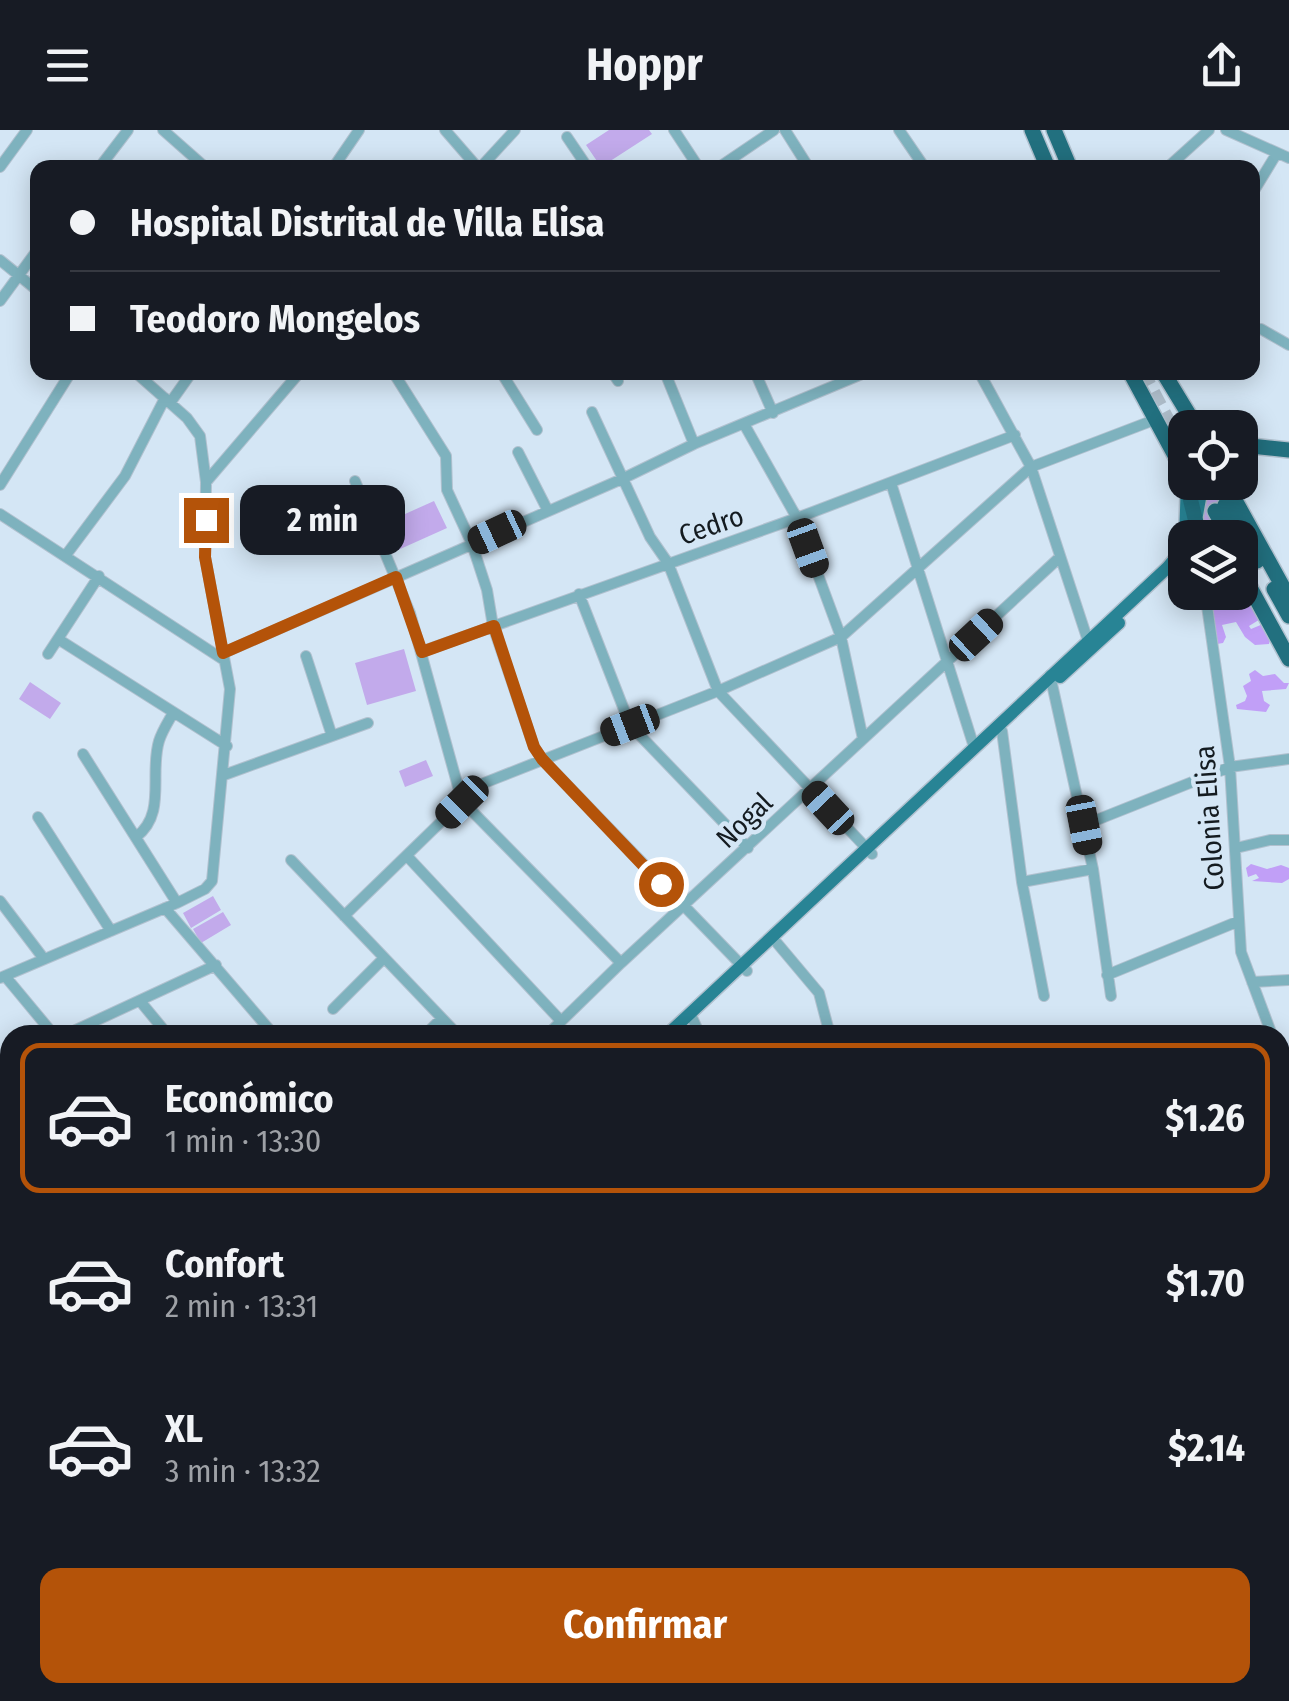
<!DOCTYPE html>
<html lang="es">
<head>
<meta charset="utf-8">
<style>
	body { margin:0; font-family:"Fira Sans Condensed",sans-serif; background:#20242c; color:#f1f3f6; height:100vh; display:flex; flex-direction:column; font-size:38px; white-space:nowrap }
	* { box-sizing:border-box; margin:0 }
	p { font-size:32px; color:#9ea1a6 }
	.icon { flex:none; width:55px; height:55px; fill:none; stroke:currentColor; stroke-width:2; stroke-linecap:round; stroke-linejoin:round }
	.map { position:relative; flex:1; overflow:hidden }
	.details { position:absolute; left:0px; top:895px; width:1290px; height:678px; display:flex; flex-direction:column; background:#171b24; border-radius:30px 30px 0 0; box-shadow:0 5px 25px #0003 }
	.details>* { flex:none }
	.hud { position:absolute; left:30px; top:30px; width:1230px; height:220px; border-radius:20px; box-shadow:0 5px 25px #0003; display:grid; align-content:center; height:220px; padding:0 40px; background:#171b24 }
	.fabs { position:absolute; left:1168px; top:280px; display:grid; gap:20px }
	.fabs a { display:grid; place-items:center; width:90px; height:90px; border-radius:20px; background:#171b24; box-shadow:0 5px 25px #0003; font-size:50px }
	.end { position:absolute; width:45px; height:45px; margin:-22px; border:12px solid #b45309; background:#fff; box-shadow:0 0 0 5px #fff }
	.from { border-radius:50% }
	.bubble { position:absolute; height:70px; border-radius:20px; background:#171b24; box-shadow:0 5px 25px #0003; font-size:32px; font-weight:700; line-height:70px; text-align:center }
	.car { position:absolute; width:30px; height:60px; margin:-30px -15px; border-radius:12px; box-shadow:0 0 8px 2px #0007; background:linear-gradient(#222 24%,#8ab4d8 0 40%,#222 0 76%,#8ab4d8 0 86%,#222 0) }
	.hud b { display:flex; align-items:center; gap:35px; height:95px; font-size:38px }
	.hud b+b { border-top:2px solid #363941 }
	.hud i { width:25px; height:25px; background:#f1f3f6 }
	ul { padding:18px 0 0; list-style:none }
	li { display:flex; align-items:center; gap:30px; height:150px; margin:0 20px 15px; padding:0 20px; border:5px solid transparent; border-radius:20px }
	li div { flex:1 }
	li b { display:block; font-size:38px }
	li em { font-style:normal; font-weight:700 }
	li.active { border-color:#b45309 }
	li>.icon { width:90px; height:90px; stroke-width:1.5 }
	.cta { display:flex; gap:20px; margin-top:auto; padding:20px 40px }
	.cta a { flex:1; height:115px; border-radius:20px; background:#b45309; color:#fff; font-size:40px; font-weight:700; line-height:115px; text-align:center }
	header { display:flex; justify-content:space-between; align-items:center; height:130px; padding:0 40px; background:#171b24; font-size:45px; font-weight:700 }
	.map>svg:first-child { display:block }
	.green { fill:#c2aaeb }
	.forest { fill:#c19ff7 }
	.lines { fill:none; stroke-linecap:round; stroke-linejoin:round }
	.highway-tunnel { stroke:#aebdca; stroke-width:15; stroke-dasharray:15 8; stroke-linecap:butt }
	.minor-casing { stroke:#b1c1cf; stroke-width:12 }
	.major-casing { stroke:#b1c1cf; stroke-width:15 }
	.highway-casing { stroke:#b1c1cf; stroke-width:18 }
	.minor { stroke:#7eb2be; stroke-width:10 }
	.major { stroke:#288495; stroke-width:12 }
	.highway { stroke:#22707f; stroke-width:15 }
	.route { stroke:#b45309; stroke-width:12 }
	.labels { text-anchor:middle; stroke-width:9; stroke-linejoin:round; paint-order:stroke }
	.street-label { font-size:28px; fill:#141b20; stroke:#d4e6f5 }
</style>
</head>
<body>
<header><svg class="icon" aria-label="menu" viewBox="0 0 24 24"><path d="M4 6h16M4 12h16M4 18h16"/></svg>Hoppr<svg class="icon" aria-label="share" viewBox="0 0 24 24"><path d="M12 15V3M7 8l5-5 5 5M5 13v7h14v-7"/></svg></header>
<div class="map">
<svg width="1289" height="1571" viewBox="0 0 1289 1571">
	<rect width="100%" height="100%" fill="#d4e6f5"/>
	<path class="green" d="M609 0H649L652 4 601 37 586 15Z
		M1210 353H1219L1229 371 1224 407H1203L1196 395Z
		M434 371 447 398 398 420 385 393Z
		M404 519 416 561 367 575 355 533Z
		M30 552 61 573 50 589 19 569Z
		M426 630 433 646 405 657 399 641Z
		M213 766 221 780 191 798 183 783Z
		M223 782 231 795 201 813 193 799Z"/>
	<path class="forest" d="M1208 463H1234L1226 466 1229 474 1252 472 1262 488 1249 496 1251 499 1263 494 1271 505 1269 514 1255 515 1245 507 1236 492 1222 495 1226 507 1223 513 1217 514Z
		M1255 540 1263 546 1275 544 1284 553H1289L1286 559 1262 561 1264 571 1270 575 1266 582 1237 579 1236 575 1245 571 1247 566 1243 556 1251 551 1249 544Z
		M1251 734 1267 739 1281 735 1289 738V749L1282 753 1252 751 1259 748 1256 744 1248 747 1246 738Z"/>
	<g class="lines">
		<path class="highway-tunnel" d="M1142 242 1185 324
			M1213 352 1225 375"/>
		<g class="minor-casing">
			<path id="minor" d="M163 0 206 38
				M445 0 478 38
				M674 0 699 38
				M785 0 809 38
				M899 0 925 38
				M1226 0 1289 28
				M567 7 588 38
				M0 37 27 0
				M99 38 128 0
				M333 38 359 0
				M480 38 515 0
				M718 38 774 0
				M1167 38 1209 0
				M1252 64 1277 23
				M0 130 38 161
				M0 171 38 119
				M1261 199 1289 215
				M393 242 446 326 447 360 472 414 487 460 493 496 534 617 542 629 747 841
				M501 242 537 300
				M612 242 618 251
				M755 242 773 283
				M979 242 1031 337 1089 514
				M666 245 694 314
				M170 273 192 242
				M592 282 650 407 668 433 718 561 872 724
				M744 294 797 388 841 507 863 609
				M518 322 547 379
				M355 351 410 483 462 671 621 833
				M206 352 300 242
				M891 353 974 617
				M0 355 71 242
				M0 384 224 530
				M66 425 125 346 165 268
				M1205 462 1230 637 1241 822 1272 905
				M579 464 630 595 748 718
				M58 509 227 616
				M421 522 797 388 1015 305
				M223 523 622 349 694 314 867 242
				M48 524 99 446
				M306 526 332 606
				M1050 545 1093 739 1111 866
				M1002 601 1022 752 1044 866
				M83 624 177 773
				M224 645 368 593
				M38 687 111 801
				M1084 695 1230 637 1289 629
				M136 707C167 684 149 644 159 611 162 601 168 592 173 583
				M1236 718 1270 710H1289
				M407 726 561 891
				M291 730 458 905
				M1022 752 1093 739
				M0 771 44 829
				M165 778 274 905
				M344 786 479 655 718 561 841 507 1031 337 1154 290
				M777 813 819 863 830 905
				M1107 845 1239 791
				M5 846 54 905
				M0 848 177 773 205 759 212 751 230 559 205 427 206 352 200 306 187 288 135 242
				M1252 852 1289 850
				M140 871 168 905
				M333 879 383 829
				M690 883 700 905
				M65 905 216 835
				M425 905 441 889
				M547 905 621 833 1060 427
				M1280 925 1289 948
				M0 942 10 936
				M1280 1015 1289 1011
				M0 1033 10 1025
				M1280 1126 1289 1122
				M0 1133 10 1124
				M0 1192 10 1202
				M1280 1307 1289 1302
				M0 1316 10 1325
				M0 1364 10 1354
				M1280 1392 1289 1387
				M1280 1480 1289 1475
				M0 1488 10 1478
				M0 1550 10 1559
				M692 1562 695 1571
				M810 1562 813 1571
				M1145 1562V1571
				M451 1571 467 1562
				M650 1571 668 1562
				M848 1571 862 1565
				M960 1571 976 1562
				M1268 1571 1289 1559"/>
		</g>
		<g class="major-casing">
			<path id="major" d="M1197 385 1203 352
				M1185 408 1187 352
				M1060 547 1119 493
				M667 905 1167 438 1182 420 1185 408
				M282 1571 286 1562"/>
		</g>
		<g class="highway-casing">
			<path id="highway" d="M1032 0 1048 38
				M1054 0 1070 38
				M1130 242 1185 344
				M1163 242 1197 298
				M1240 319 1251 316 1289 320
				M1225 352 1289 468
				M1188 360 1200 408
				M1225 375 1257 431
				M1215 381 1230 408
				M1240 439 1289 529
				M1274 459 1289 486"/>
		</g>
		<use href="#minor" class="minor"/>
		<use href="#major" class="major"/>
		<use href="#highway" class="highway"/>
	</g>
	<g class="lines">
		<path class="route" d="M206 390 205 427 223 523 396 447 422 522 494 496 534 617 542 629 661 754"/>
	</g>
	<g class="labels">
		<g class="street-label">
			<text transform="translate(711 395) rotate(-19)" y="10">Cedro</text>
			<text transform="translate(1209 688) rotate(-94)" y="10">Colonia Elisa</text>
			<text transform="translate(744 690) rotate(-44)" y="10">Nogal</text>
		</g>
	</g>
</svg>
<div class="fabs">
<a><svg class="icon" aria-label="locate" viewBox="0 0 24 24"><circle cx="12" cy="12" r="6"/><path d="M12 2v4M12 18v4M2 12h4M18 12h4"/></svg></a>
<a><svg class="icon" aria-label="layers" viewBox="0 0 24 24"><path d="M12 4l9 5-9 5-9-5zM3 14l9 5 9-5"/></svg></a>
</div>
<i class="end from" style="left:661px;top:754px"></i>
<i class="end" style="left:206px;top:390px"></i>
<div class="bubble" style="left:240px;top:355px;width:165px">2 min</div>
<i class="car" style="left:497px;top:402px;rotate:245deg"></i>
<i class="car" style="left:808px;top:418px;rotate:160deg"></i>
<i class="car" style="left:976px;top:505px;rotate:47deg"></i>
<i class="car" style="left:630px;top:595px;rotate:249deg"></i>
<i class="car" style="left:462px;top:672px;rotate:225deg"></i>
<i class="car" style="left:828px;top:678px;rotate:317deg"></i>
<i class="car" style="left:1084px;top:695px;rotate:169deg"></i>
<div class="hud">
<b><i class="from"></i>Hospital Distrital de Villa Elisa</b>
<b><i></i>Teodoro Mongelos</b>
</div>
<section class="details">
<ul>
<li class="active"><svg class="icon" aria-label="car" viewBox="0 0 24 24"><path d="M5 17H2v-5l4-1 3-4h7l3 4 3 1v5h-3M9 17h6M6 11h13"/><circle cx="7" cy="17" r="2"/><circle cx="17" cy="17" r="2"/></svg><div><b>Económico</b><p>1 min · 13:30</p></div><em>$1.26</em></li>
<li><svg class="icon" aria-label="car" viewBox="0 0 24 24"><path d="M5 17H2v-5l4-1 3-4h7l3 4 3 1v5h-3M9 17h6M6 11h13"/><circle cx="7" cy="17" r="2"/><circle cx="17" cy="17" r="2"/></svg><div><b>Confort</b><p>2 min · 13:31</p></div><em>$1.70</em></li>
<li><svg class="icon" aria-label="car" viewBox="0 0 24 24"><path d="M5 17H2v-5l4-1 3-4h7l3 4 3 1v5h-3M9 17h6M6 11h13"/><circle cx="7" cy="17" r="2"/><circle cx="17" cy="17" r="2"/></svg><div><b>XL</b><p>3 min · 13:32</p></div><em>$2.14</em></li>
</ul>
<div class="cta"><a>Confirmar</a></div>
</section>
</div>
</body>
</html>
